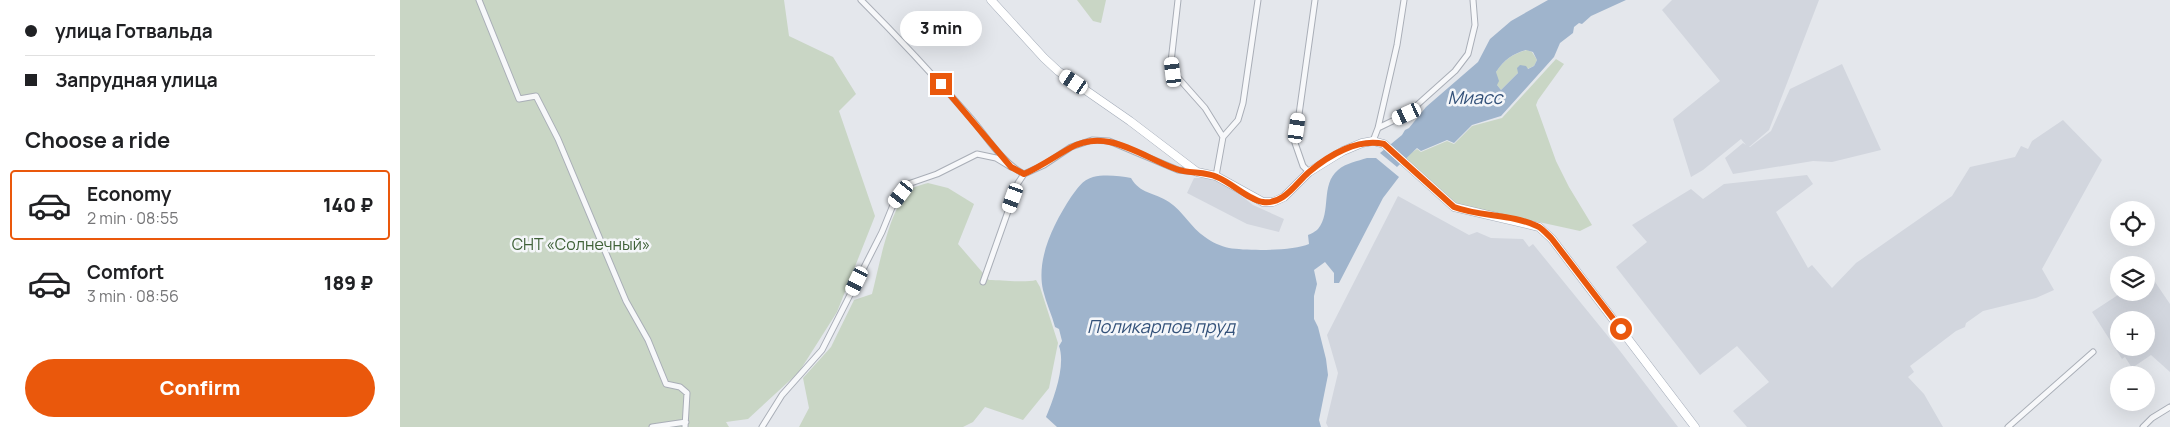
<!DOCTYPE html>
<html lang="en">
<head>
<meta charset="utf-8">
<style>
	body { margin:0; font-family:Manrope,sans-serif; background:#f6f6f6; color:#202124; height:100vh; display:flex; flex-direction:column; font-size:19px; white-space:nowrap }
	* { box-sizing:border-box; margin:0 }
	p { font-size:16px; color:#757577 }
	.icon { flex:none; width:28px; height:28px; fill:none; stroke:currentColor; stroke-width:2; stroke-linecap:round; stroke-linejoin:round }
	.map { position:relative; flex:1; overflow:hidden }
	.side { display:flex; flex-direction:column; background:#fff; width:400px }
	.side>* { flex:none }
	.banner { display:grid; align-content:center; height:110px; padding:0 25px; background:#fff }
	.fabs { position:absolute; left:1710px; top:201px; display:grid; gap:10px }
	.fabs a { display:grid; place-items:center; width:45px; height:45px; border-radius:50%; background:#fff; box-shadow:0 5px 20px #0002; font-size:25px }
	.end { position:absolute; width:22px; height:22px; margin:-11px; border:6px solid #ea580c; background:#fff; box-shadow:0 0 0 2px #fff }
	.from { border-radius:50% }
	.bubble { position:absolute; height:35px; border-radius:18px; background:#fff; box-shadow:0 5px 20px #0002; font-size:16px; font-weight:800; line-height:35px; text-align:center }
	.car { position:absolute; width:15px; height:30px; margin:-15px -8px; border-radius:6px; box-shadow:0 0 4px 1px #0007; background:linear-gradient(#fff 24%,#345 0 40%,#fff 0 76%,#345 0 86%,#fff 0) }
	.banner b { display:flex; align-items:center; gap:18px; height:48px; font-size:19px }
	.banner b+b { border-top:1px solid #e0e0e0 }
	.banner i { width:12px; height:12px; background:#202124 }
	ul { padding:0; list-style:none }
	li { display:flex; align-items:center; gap:15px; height:70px; margin:0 10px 8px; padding:0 15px; border:2px solid transparent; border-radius:5px }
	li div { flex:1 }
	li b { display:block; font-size:19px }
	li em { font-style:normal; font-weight:800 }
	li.active { border-color:#ea580c }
	li>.icon { width:45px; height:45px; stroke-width:1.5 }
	h2 { padding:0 25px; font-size:22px; line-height:60px }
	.cta { display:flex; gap:10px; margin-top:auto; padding:10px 25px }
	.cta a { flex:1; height:58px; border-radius:30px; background:#ea580c; color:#fff; font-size:20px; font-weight:800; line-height:58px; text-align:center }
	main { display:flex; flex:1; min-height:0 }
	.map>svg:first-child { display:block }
	.built { fill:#d2d6de; fill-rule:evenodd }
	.green { fill:#c9d6c5 }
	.water { fill:#9fb4cc; fill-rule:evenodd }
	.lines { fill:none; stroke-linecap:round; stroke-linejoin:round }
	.street-casing { stroke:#a9aeb7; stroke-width:7 }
	.primary-casing { stroke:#a3abb8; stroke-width:9 }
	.street { stroke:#f7f8fa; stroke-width:5 }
	.primary { stroke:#fff; stroke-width:8 }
	.route { stroke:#ea580c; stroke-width:6 }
	.labels { text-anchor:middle; stroke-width:5; stroke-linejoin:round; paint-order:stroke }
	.park-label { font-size:16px; fill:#3f6138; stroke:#f4f6f9 }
	.water-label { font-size:18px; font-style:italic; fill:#34527a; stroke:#f4f6f9 }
</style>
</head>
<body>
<main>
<section class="side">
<div class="banner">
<b><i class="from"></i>улица Готвальда</b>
<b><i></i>Запрудная улица</b>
</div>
<h2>Choose a ride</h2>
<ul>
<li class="active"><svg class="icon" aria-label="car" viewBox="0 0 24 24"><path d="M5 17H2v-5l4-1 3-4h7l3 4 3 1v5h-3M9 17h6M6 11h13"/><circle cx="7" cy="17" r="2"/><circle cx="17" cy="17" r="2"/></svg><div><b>Economy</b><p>2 min · 08:55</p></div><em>140 ₽</em></li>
<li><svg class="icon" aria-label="car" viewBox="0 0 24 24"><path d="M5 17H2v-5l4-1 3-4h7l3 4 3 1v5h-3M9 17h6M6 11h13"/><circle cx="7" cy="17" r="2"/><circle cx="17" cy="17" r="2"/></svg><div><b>Comfort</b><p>3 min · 08:56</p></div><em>189 ₽</em></li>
</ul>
<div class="cta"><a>Confirm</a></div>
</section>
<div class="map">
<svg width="1770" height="427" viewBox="0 0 1770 427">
	<rect width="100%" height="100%" fill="#e4e7ec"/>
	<path class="built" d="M1272 0H1419L1369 130 1349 147H1350L1371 131 1390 89 1442 64 1481 150 1432 162 1413 161 1333 174 1325 158 1343 143 1346 145 1341 139 1303 170 1291 177 1273 119 1320 81 1262 10Z
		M1663 120 1702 160 1642 269 1654 290 1636 298 1583 311 1566 323 1565 327 1556 331 1510 366 1514 372 1508 377 1524 394 1543 427H1347L1333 411 1369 382 1337 346 1300 375 1216 267 1247 242 1232 225 1291 189 1303 199 1324 184 1407 175 1413 184 1376 212 1408 268 1412 265 1432 288 1456 263 1552 196 1570 167 1615 157 1621 146 1628 149 1632 141Z
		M794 178H814L829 186 853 205 884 219 879 232 847 224 787 193Z
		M998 196 1069 235 1077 232 1091 238 1123 239 1129 247 1133 244 1220 351 1278 427H928L926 423 938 373 927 335Z
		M1749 273 1770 304V372L1751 355 1732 368 1725 357 1722 359 1692 312 1721 293 1746 292V275ZM1719 320H1746V348H1719Z"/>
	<path class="green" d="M0 0H384L389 36 433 57 456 94 439 111 475 216 437 312 399 372 348 419 326 422 329 427H0Z
		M677 0H706L701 23 693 21Z
		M1127 50 1132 52 1137 60 1134 66 1118 73 1101 90 1097 85 1096 72C1104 60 1112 54 1127 50Z
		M1156 59 1164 64 1138 100 1136 105 1156 161 1169 187 1192 225 1180 231 1057 204 1005 157 1017 149 1021 152 1047 141 1054 144 1072 126 1102 118Z
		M528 183 548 188 574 204 558 244 589 280C602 280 625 283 636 280L640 287 658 343 649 388 623 420 585 407 573 422 563 427H399L409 408 403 378 431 347 454 300 472 294C479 268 490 202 513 188 517 186 523 184 528 183Z"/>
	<path class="water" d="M1148 0H1226L1191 16 1182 24 1179 23 1174 27 1173 33 1160 43 1154 57 1101 116 1072 125 1054 143 1047 140 1021 151 1017 148 997 167 980 153 1002 135 1005 130 1009 128 1026 107 1078 62 1090 39 1111 21ZM1126 50 1133 52 1137 60 1134 66 1128 69 1126 66 1120 65 1117 68 1118 73 1101 90 1097 85 1099 81 1096 72C1104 60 1112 54 1126 50Z
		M967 158H976L999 177 983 198 939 283H934V273L925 262 914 270 917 284 914 296V319L918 327 926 359 928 375 919 420 921 427H657L646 417C654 398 666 365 659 346L662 341 659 329 655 327C652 315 646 303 643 290 636 258 654 223 671 197 677 189 682 180 693 177 705 174 720 176 731 178 740 194 754 192 769 202 783 211 791 228 805 237 811 242 821 246 829 248 848 251 893 251 909 244L908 235C911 234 916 231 918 229 932 212 920 185 938 170 946 163 958 161 967 158Z"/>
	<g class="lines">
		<g class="street-casing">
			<path id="street" d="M79 0 119 99 136 96 158 139 226 301 248 340 266 384 280 387 287 393 285 427
				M461 0C498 37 534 76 569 116 586 135 601 162 624 174
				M778 0 771 62 773 72 805 108 823 137
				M978 128 997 45 1004 0
				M973 141 978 128 1007 114 1055 71 1068 54 1075 25 1073 0
				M909 172 903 166 895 143 915 0
				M816 176 823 137 838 120 843 103 858 0
				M583 282 618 183 624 174 644 165 671 147 692 140 709 141 778 170 796 172
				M252 427 286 422
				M362 427 382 395 422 350 482 232 493 205 508 184 537 174 577 154 596 158 611 167
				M1608 427 1693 352
				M1743 427 1752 418 1770 407"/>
		</g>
		<g class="primary-casing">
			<path id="primary" d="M591 0 644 58 658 71 730 121 797 172 816 176 863 202H873L884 197 909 172 943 151 962 143 973 141 984 144 1054 207 1139 227 1152 239 1295 427"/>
		</g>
		<use href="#street" class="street"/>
		<use href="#primary" class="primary"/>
	</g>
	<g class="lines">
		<path class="route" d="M541 84 611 167 624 174C640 167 654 157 670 148 707 127 742 157 776 169 789 174 805 171 817 177 832 183 849 200 863 202 884 205 896 183 909 172 929 155 958 138 984 144L1054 207C1081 217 1111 214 1137 226 1142 228 1147 234 1152 239L1221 329"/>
	</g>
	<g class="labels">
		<g class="park-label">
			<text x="181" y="250">СНТ «Солнечный»</text>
		</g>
		<g class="water-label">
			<text x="1075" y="104">Миасс</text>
			<text x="761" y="333">Поликарпов пруд</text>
		</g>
	</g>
</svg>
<div class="fabs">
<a><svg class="icon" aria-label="locate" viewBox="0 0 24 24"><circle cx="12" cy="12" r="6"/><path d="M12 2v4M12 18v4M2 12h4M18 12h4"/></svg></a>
<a><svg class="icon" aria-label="layers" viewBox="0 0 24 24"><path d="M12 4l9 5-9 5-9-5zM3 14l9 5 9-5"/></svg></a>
<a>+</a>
<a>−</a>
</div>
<i class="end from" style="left:1221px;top:329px"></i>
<i class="end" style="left:541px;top:84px"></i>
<div class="bubble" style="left:500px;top:11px;width:82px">3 min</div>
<i class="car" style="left:773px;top:72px;rotate:353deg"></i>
<i class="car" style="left:674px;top:82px;rotate:304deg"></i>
<i class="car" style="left:1007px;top:114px;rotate:245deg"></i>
<i class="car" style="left:897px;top:128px;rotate:8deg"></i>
<i class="car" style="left:501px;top:194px;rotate:217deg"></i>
<i class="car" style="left:613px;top:198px;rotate:200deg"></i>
<i class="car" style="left:457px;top:281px;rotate:206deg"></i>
</div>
</main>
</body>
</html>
